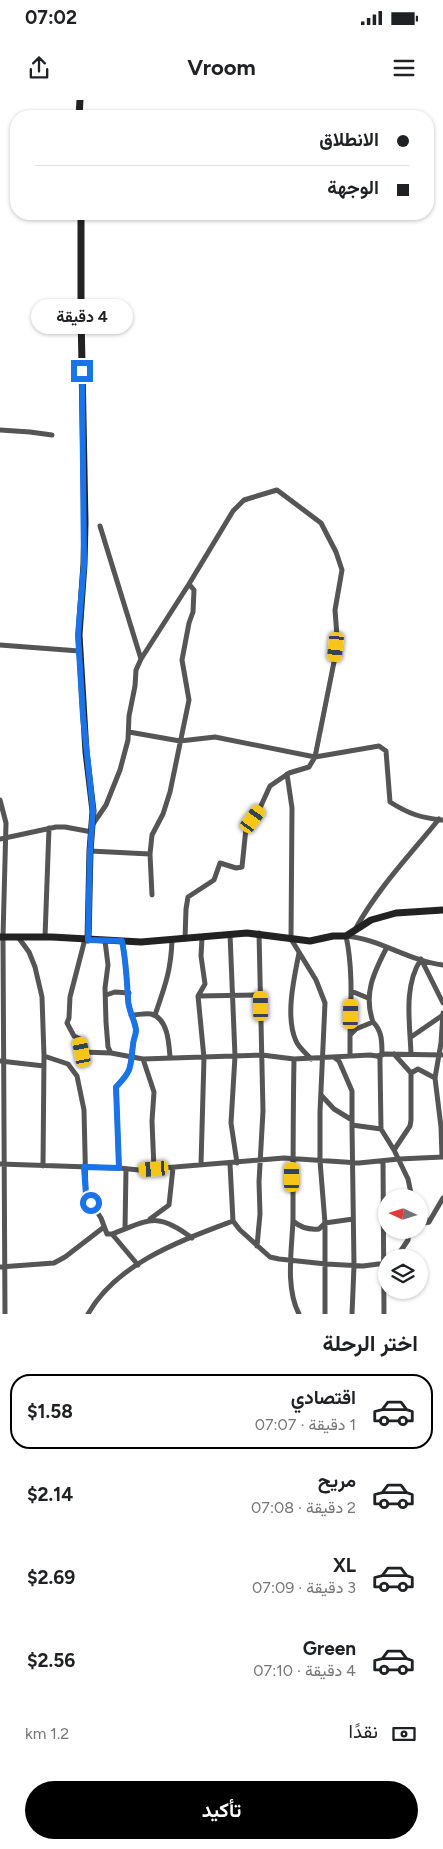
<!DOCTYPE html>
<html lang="ar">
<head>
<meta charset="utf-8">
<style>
	body { margin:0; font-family:Figtree,Vazirmatn,sans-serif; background:#f2f2f2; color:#202124; direction:rtl; height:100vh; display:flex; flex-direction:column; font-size:19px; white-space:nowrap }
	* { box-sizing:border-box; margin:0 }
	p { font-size:16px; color:#757577 }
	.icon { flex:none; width:28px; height:28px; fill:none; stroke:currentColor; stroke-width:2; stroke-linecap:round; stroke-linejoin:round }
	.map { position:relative; height:1214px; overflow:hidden; direction:ltr }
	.side { display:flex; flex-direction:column; background:#fff; flex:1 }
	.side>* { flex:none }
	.top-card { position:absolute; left:10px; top:10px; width:424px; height:110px; border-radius:20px; box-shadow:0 1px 4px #0004; direction:rtl; display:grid; align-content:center; height:110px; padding:0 25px; background:#fff }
	.needle { width:32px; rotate:274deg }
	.fabs { position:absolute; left:378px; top:1089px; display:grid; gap:10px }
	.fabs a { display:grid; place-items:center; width:50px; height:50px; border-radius:50%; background:#fff; box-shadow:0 1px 4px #0004; font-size:25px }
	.end { position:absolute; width:22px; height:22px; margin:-11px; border:6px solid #1a73e8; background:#fff; box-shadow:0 0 0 2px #fff }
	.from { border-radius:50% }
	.bubble { position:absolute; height:35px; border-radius:18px; background:#fff; box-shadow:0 1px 4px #0004; font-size:16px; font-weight:700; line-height:35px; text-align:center; direction:rtl }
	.car { position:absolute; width:15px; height:30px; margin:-15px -8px; border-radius:6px; box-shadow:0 0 4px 1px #0007; background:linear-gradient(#f5c518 24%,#345 0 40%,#f5c518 0 76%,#345 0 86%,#f5c518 0) }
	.top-card b { display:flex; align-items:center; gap:18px; height:48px; font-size:19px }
	.top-card b+b { border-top:1px solid #e0e0e0 }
	.top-card i { width:12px; height:12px; background:#202124 }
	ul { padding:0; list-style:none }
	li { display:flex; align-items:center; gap:15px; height:75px; margin:0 10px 8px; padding:0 15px; border:2px solid transparent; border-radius:20px }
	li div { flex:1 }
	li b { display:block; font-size:19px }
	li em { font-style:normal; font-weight:700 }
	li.on { border-color:#000 }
	li>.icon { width:45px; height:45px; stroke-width:1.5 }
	h2 { padding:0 25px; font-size:22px; line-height:60px }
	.pay { display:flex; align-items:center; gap:12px; height:55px; padding:0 25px; font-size:19px }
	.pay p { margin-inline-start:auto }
	.button { display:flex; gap:10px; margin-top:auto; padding:10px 25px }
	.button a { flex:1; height:58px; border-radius:30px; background:#000; color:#fff; font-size:20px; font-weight:700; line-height:58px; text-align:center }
	.status { display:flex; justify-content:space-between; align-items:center; height:35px; padding:0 25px; background:#fff; direction:ltr }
	.status svg { height:14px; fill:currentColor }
	header { display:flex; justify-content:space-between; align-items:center; height:65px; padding:0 25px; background:#fff; font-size:22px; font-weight:700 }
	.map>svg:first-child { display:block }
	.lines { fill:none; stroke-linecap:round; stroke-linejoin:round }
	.minor { stroke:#555; stroke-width:5 }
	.secondary { stroke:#222; stroke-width:7 }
	.route { stroke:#1a73e8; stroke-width:6 }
</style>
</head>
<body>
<div class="status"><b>07:02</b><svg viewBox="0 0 49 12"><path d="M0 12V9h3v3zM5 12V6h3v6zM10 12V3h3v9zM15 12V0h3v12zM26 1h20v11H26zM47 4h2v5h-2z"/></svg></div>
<header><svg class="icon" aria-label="menu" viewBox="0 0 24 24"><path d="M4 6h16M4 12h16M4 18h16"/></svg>Vroom<svg class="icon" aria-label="share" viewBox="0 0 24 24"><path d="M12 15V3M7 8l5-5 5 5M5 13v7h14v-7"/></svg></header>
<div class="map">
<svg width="443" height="1214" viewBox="0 0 443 1214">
	<rect width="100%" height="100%" fill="#fff"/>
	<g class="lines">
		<path class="minor" d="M0 330 30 332 52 335
			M0 545 79 551
			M141 559 189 484 233 411 244 400 277 390 321 423 336 452 342 470 335 510 337 536 335 557 315 657 309 667 289 673 270 686 259 710 246 728 242 767 236 768 220 763 214 780 188 797 186 809 185 839
			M129 632 180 641 215 637 315 657 379 646 386 651 390 702C409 714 421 718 443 720
			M287 674 292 708 291 839 316 880 325 903 320 1012V1061L325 1123V1214
			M0 700 6 723 3 837 5 1214
			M93 724 106 705 120 670 128 640 129 616 135 586 136 570 141 559 100 426
			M0 739 56 727H65L92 732
			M90 751 150 754 152 795
			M150 754 152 735 163 714 170 692 189 600 182 560 189 523 193 512 194 490 189 484
			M356 828C378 788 410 755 439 719
			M230 834 235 956 231 1023 237 1063
			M18 837 29 852 35 867 42 897 44 956 43 1066
			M45 837 49 728
			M85 839 70 897 69 918 67 923 74 936 80 939 82 952 111 953 143 959 262 955 294 959 370 955 377 956 380 958V964L381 1029
			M105 841 108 865 105 888 106 922 108 947 111 953
			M299 853C294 878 285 917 296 941 299 948 306 953 311 959
			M421 859 443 903
			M351 891 368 898
			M106 895 115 892 129 893
			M198 896 261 895
			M131 915C137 915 145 913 151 914 168 918 169 944 170 957
			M155 915C165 886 171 871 172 840
			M373 922C382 931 382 941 382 955
			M350 935C351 902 353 868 346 836 380 839 409 861 443 865
			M411 937 443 915
			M411 954C410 923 403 887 421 859
			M44 956 68 964 77 976 84 1010 86 1095 101 1118 107 1134H112L138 1165
			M350 956V935L356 929 373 922C363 894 374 872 387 847
			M377 956 385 954 443 955
			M335 958 339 961 352 991V1025L381 1029 394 1050 408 1079 412 1098
			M143 959 154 992 152 1021 154 1069
			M294 959C293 1013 293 1066 293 1120 292 1148 285 1188 299 1214
			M0 961 44 966
			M411 973 418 969 435 978 441 1027 442 1057
			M435 978 441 943 443 913
			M321 995 334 1009 352 1020
			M394 1050 410 1026 411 1020V973L394 954
			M383 1061 384 1214
			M0 1064 119 1068 139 1070 284 1058 359 1063 399 1059 443 1057
			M201 1064 204 958 198 896 205 884 201 856 202 838
			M230 1064 233 1121 240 1130 270 1157 279 1159 326 1164 363 1166 386 1163
			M119 1068 116 987C132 970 130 968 133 945 133 940 136 935 136 930 135 920 128 910 128 899 127 880 126 861 122 841
			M419 1112 429 1122
			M150 1119 169 1105 173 1068
			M293 1121C301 1128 309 1130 319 1129L325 1123 353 1119
			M419 1124 429 1122 443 1098
			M125 1129 126 1069
			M112 1134C149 1120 157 1111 192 1138
			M257 1146 260 1114 259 1082 263 1011 259 833
			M396 1158 408 1140 409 1130
			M0 1167 54 1163 65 1157 104 1127
			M88 1214C117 1163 180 1141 233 1121
			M352 1214 354 1166 352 1025"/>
		<path class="secondary" d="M79 16 80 0
			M81 114V213L85 423 84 464 79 535 86 652 93 711 90 751 88 840
			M0 837H52L141 842 247 833 310 841 333 836H346L371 820 396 813 443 810"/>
	</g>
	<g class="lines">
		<path class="route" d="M82 271 84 464 78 535 83 616 93 711 90 752 88 840 122 841C126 861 127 880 128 899 128 910 135 920 136 930 136 935 133 940 133 945 130 967 133 970 116 987L119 1068 84 1067 86 1095 91 1103"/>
	</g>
</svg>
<div class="fabs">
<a><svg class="needle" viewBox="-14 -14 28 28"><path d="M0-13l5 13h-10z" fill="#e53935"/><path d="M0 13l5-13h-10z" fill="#757577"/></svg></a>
<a><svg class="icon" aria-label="layers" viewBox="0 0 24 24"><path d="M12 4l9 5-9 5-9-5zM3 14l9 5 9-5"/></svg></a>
</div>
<i class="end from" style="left:91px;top:1103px"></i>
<i class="end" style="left:82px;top:271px"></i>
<div class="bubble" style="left:31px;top:199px;width:102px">4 دقيقة</div>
<i class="car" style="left:336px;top:547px;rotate:186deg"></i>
<i class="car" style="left:253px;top:719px;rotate:36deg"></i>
<i class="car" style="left:261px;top:906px;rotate:359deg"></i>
<i class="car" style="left:351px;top:914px;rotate:1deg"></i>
<i class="car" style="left:82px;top:952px;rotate:349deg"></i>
<i class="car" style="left:154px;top:1069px;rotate:266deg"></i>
<i class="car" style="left:292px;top:1077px;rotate:0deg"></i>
<div class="top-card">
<b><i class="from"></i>الانطلاق</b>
<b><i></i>الوجهة</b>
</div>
</div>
<section class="side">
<h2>اختر الرحلة</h2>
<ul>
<li class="on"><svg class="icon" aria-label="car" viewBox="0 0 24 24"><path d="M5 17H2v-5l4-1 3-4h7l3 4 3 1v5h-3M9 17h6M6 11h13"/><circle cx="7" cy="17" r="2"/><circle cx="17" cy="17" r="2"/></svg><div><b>اقتصادي</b><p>1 دقيقة · 07:07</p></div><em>$1.58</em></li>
<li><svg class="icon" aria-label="car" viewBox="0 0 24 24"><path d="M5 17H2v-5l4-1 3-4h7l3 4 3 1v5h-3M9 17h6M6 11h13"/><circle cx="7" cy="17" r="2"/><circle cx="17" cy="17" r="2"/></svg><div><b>مريح</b><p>2 دقيقة · 07:08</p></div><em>$2.14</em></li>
<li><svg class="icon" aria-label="car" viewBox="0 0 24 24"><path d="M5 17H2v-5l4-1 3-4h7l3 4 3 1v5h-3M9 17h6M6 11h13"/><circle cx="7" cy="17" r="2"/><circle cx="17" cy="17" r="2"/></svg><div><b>XL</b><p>3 دقيقة · 07:09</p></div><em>$2.69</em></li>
<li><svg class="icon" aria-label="car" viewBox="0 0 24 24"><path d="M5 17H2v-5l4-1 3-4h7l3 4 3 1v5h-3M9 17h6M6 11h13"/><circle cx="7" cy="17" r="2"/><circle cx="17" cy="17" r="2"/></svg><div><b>Green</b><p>4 دقيقة · 07:10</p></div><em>$2.56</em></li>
</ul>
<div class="pay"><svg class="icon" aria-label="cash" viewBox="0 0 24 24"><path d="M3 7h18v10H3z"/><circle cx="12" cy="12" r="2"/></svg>نقدًا<p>1.2 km</p></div>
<div class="button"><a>تأكيد</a></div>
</section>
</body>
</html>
